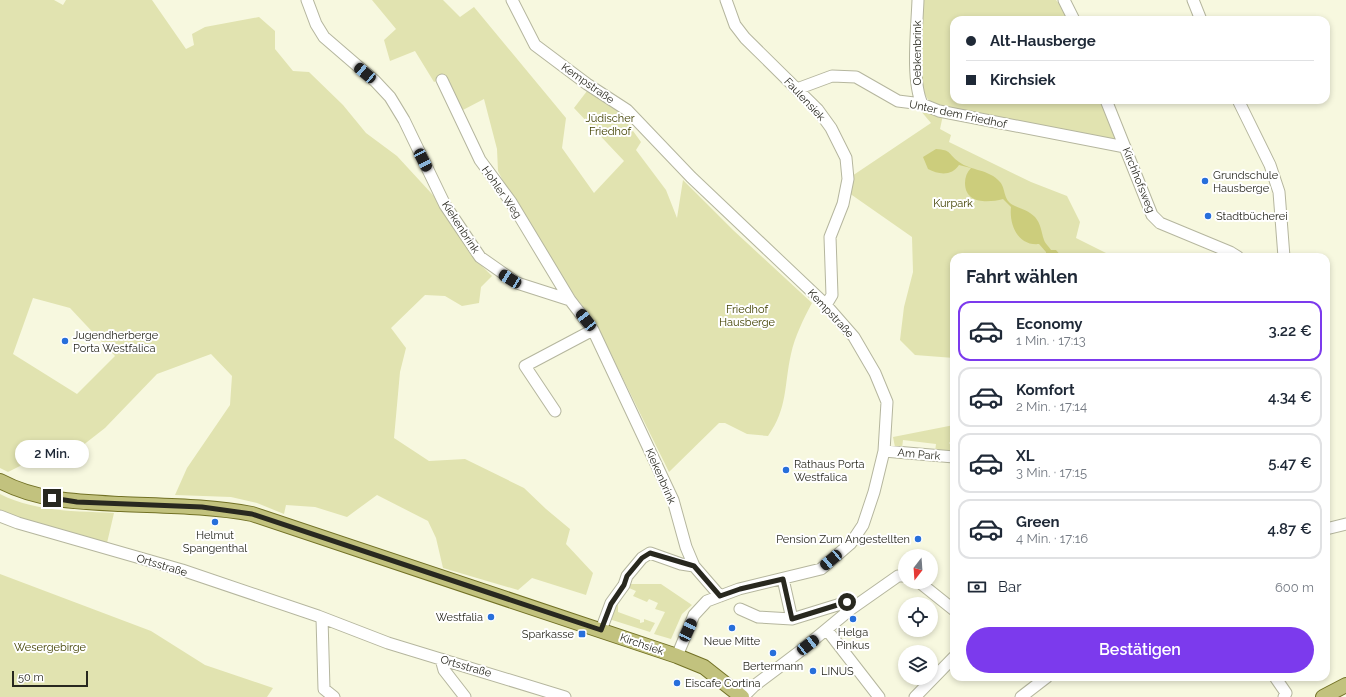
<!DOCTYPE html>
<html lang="de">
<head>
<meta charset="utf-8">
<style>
	body { margin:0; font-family:Raleway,sans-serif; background:#f6f6f7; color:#1f2937; height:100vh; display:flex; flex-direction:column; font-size:15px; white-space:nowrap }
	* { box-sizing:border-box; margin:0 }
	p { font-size:13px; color:#747a83 }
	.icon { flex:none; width:22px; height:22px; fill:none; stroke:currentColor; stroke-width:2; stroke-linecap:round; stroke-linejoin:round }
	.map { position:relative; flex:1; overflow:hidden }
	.sheet { position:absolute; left:950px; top:253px; width:380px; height:428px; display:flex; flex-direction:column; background:#fff; border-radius:12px; box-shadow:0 2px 6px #0003 }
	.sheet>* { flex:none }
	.banner { position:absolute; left:950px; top:16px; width:380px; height:88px; border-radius:12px; box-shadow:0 2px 6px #0003; display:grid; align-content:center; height:88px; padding:0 16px; background:#fff }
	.needle { width:26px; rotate:197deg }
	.tools { position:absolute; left:898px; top:549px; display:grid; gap:8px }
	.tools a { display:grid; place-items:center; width:40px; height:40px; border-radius:50%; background:#fff; box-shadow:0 2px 6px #0003; font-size:20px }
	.scale { position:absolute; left:12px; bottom:10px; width:76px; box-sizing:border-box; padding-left:4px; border:2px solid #28281f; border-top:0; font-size:11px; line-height:14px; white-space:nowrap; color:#28281f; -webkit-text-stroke:3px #fff; paint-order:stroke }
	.end { position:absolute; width:18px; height:18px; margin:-9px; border:5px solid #28281f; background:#fff; box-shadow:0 0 0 2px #fff }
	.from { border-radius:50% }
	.bubble { position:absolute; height:28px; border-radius:14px; background:#fff; box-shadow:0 2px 6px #0003; font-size:13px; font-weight:600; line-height:28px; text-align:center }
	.car { position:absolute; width:12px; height:24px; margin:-12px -6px; border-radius:5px; box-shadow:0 0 3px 1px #0007; background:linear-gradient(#222 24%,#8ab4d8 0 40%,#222 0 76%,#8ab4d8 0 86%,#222 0) }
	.banner b { display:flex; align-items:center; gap:14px; height:38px; font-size:15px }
	.banner b+b { border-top:1px solid #e0e1e3 }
	.banner i { width:10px; height:10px; background:#1f2937 }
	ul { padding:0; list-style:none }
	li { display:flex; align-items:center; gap:12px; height:60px; margin:0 8px 6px; padding:0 8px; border:2px solid #e0e1e3; border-radius:12px }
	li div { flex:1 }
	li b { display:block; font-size:15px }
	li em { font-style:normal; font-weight:600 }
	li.selected { border-color:#7c3aed }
	li>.icon { width:36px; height:36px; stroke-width:1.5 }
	h2 { padding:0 16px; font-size:18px; line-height:48px }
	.pay { display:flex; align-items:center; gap:10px; height:44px; padding:0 16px; font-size:15px }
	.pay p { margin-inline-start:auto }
	.action { display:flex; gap:8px; margin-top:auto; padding:8px 16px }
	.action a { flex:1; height:46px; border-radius:24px; background:#7c3aed; color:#fff; font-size:16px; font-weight:600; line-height:46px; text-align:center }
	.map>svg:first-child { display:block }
	.green { fill:#e1e3b0; fill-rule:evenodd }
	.water { fill:#cccd7c }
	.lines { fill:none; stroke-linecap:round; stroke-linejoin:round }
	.minor-casing { stroke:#b5b69e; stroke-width:13 }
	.major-casing { stroke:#727125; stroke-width:16 }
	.minor { stroke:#fff; stroke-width:11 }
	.major { stroke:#c2c27e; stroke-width:14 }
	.route { stroke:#28281f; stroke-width:5 }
	.poi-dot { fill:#276fdb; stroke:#fff; stroke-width:1.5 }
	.labels { text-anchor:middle; stroke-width:4; stroke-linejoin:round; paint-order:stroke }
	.street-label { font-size:11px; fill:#28281f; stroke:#fff }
	.park-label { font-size:11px; fill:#414100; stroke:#fff }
	.poi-label { font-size:11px; fill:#28281f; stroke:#fff; text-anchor:start }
</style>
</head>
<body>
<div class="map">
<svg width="1346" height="697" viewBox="0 0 1346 697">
	<rect width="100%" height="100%" fill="#f7f8df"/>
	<path class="green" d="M0 0H54L63 5 66 0H152L186 49 194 45 192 34 205 27 259 17 275 31V49L293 71 309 72 343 105 366 133 397 156 443 206 471 255 492 276 481 287 479 303 462 306 445 296 425 295 391 328 406 348 400 372 394 438 429 461 465 459 524 488 546 509 570 529 566 544 593 573 586 595 532 578 518 590 443 568 436 538 428 521 377 495 347 517 315 507 286 505 284 514 257 503 231 497 175 495 187 468 230 405 232 376 211 354 157 374 105 428 64 460 24 464 8 472 0 468ZM33 298 70 308 115 356 77 394 13 354Z
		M372 0H443L460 17 474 7 566 118 562 148 594 193 624 161 574 108 587 91 620 113 641 142 636 150 666 190 677 218 683 180 733 230 812 303C803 320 795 336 791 354 784 385 788 408 768 436L747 434 725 423H719L669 472 601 334 582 305 562 279 537 234 504 183 498 171 497 149 484 99 461 111 446 77 434 82 415 51 390 61 384 40 396 29Z
		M920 0H1056L1066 12 1069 20H954V100H1101L1118 141 943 108C937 106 930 103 927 98 914 78 920 25 920 0Z
		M920 110 943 115 940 129 951 135 949 142 1031 182 1067 196 1080 222 1076 238 1114 257H954V358L915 355 900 340 904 307 913 272 912 237 849 193 852 176 931 123Z
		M954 425V438L949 443 954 448 949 452H935L936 444 903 440 902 448 895 447 893 437Z
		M0 494C35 512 76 511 114 513L107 543 55 530 0 512Z
		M0 574 151 631 205 665 273 688 267 697H0Z
		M630 584H661L692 605 682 614 671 639 654 634 665 612 655 609 658 603 649 599 647 602 633 596 636 591 629 588Z
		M615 604 618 605V612L640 620V623L644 622V619L655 623 650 632 609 619Z"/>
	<path class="water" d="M936 149C952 150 948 154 959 162 971 171 989 169 1000 182 1006 189 1003 200 1013 205 1021 209 1028 210 1035 217 1041 224 1041 231 1044 240 1045 243 1049 247 1051 250H1056L1062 257H1046V252L1039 244C1018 246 1009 225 1011 207L1003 199C988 203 965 204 965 183 965 177 967 172 971 168L959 165C952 176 939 175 928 169L923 157Z"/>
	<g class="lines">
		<g class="minor-casing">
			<path id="minor" d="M307 0 316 24 324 37 375 81 390 97 404 120 445 205 480 257 517 283 570 300
				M512 0 535 45 587 84 627 110 691 177 826 305 854 337 875 373 887 402 884 451 874 492 863 525 851 543 821 569 739 589 707 601 694 615 677 656
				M726 0 735 25 745 38 818 110 831 128 846 158 848 179 843 204 830 237 832 295 826 305
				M918 0C917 28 911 80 922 104
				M1064 0 1074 20
				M1193 0 1201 20
				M442 80 480 160 511 202 570 300 593 330 673 500 686 547 694 566 720 596
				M797 89 832 76 856 77 898 101 922 104 939 111 1125 147
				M1106 100 1152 215 1160 223 1230 252 1238 257
				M1238 100 1270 165 1279 192 1284 257
				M555 411 525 366 593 330
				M884 451 954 457
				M0 516 18 523 182 570 318 616 388 643 565 697
				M1326 529 1346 524
				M783 579 792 619
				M919 582 954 610
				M740 609 758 617 792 619 847 602 851 609
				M322 618 324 689 334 697
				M601 630 611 603 624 585 627 576 642 558 650 553 681 564 694 566
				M827 630 879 697
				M441 659 444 670 465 697
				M1275 677 1286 693 1284 697
				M743 697 754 686 799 652 851 609 898 576H905
				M915 697 954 657
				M1021 697 1047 677"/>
		</g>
		<g class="major-casing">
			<path id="major" d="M0 481C37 501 80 502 121 504 165 506 209 506 252 514L677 656 704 667 742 697
				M1323 697 1346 685"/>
		</g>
		<use href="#minor" class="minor"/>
		<use href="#major" class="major"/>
	</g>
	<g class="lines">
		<path class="route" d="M52 498 77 502 202 507 252 514 601 630 611 604 624 585 627 576 642 558 650 553 694 566 720 596 740 589 783 579 792 619 847 602"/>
	</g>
	<g class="poi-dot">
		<circle cx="1205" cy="181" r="4"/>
		<circle cx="1208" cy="216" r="4"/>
		<circle cx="65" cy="341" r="4"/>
		<circle cx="786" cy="470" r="4"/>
		<circle cx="215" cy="522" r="4"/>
		<circle cx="918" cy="539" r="4"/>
		<circle cx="491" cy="617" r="4"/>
		<circle cx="853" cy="619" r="4"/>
		<circle cx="732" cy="628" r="4"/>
		<rect x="578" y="630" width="8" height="8" rx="2"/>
		<circle cx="773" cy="653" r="4"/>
		<circle cx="813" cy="671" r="4"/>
		<circle cx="677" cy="683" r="4"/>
	</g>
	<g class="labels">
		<g class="street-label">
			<text transform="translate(917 53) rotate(-90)" y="4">Oebkenbrink</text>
			<text transform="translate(588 83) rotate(35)" y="4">Kempstraße</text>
			<text transform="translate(805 99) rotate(47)" y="4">Faulensiek</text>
			<text transform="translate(958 114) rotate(12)" y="4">Unter dem Friedhof</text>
			<text transform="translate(1139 180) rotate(68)" y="4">Kirchhofsweg</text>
			<text transform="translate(502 192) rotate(55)" y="4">Hohler Weg</text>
			<text transform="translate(461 227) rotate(57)" y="4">Kiekenbrink</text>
			<text transform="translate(831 313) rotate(47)" y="4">Kempstraße</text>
			<text transform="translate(919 454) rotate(5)" y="4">Am Park</text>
			<text transform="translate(661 476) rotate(66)" y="4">Kiekenbrink</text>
			<text transform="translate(162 565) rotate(17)" y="4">Ortsstraße</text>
			<text transform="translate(642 644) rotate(19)" y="4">Kirchsiek</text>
			<text transform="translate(466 666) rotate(16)" y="4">Ortsstraße</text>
		</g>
		<g class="park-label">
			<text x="610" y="122">Jüdischer<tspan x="610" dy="13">Friedhof</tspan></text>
			<text x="953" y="207">Kurpark</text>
			<text x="747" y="313">Friedhof<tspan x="747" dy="13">Hausberge</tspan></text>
			<text x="50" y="651">Wesergebirge</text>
		</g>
		<g class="poi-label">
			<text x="1213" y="179">Grundschule<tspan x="1213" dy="13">Hausberge</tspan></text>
			<text x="1216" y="220">Stadtbücherei</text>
			<text x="73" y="339">Jugendherberge<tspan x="73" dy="13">Porta Westfalica</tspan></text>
			<text x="794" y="468">Rathaus Porta<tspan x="794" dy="13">Westfalica</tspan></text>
			<text x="215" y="539" text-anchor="middle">Helmut<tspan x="215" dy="13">Spangenthal</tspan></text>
			<text x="910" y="543" text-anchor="end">Pension Zum Angestellten</text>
			<text x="483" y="621" text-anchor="end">Westfalia</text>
			<text x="853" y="636" text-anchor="middle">Helga<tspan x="853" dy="13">Pinkus</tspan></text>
			<text x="574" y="638" text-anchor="end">Sparkasse</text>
			<text x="732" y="645" text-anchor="middle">Neue Mitte</text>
			<text x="773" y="670" text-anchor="middle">Bertermann</text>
			<text x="821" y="675">LINUS</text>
			<text x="685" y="687">Eiscafe Cortina</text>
		</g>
	</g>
</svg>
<div class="tools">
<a><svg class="needle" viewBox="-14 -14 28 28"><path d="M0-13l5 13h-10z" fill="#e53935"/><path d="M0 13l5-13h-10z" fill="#747a83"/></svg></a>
<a><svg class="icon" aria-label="locate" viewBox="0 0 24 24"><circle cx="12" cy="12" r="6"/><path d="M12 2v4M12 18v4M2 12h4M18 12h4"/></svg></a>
<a><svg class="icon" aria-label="layers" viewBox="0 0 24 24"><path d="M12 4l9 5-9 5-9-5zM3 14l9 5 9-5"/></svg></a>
</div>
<div class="scale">50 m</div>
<i class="end from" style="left:847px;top:602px"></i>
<i class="end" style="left:52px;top:498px"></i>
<div class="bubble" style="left:15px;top:440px;width:74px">2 Min.</div>
<i class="car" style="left:365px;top:73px;rotate:310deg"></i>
<i class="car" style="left:423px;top:160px;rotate:153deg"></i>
<i class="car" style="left:510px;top:279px;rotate:302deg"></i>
<i class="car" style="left:586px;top:320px;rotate:322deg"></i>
<i class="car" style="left:831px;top:560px;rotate:230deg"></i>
<i class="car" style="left:688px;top:630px;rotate:25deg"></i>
<i class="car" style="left:808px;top:645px;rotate:52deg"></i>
<div class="banner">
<b><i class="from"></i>Alt-Hausberge</b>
<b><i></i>Kirchsiek</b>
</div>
<section class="sheet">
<h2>Fahrt wählen</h2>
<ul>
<li class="selected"><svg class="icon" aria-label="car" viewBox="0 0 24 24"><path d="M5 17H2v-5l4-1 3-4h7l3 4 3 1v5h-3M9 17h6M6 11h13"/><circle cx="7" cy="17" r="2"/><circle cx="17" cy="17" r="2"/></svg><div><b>Economy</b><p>1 Min. · 17:13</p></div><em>3.22 €</em></li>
<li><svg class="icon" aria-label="car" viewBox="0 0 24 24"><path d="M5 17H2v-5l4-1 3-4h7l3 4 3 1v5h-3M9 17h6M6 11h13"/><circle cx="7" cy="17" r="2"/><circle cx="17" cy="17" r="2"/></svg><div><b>Komfort</b><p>2 Min. · 17:14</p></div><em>4.34 €</em></li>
<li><svg class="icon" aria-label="car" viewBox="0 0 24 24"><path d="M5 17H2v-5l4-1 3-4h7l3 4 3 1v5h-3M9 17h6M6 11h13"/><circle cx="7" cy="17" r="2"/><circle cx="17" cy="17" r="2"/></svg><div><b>XL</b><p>3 Min. · 17:15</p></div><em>5.47 €</em></li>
<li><svg class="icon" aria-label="car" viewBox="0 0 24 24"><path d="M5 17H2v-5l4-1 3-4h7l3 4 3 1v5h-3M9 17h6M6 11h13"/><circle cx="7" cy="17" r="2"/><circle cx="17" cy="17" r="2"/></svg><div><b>Green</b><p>4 Min. · 17:16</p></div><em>4.87 €</em></li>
</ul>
<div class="pay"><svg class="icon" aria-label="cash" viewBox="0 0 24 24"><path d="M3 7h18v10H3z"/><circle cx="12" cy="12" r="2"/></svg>Bar<p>600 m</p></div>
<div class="action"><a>Bestätigen</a></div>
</section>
</div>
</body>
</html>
